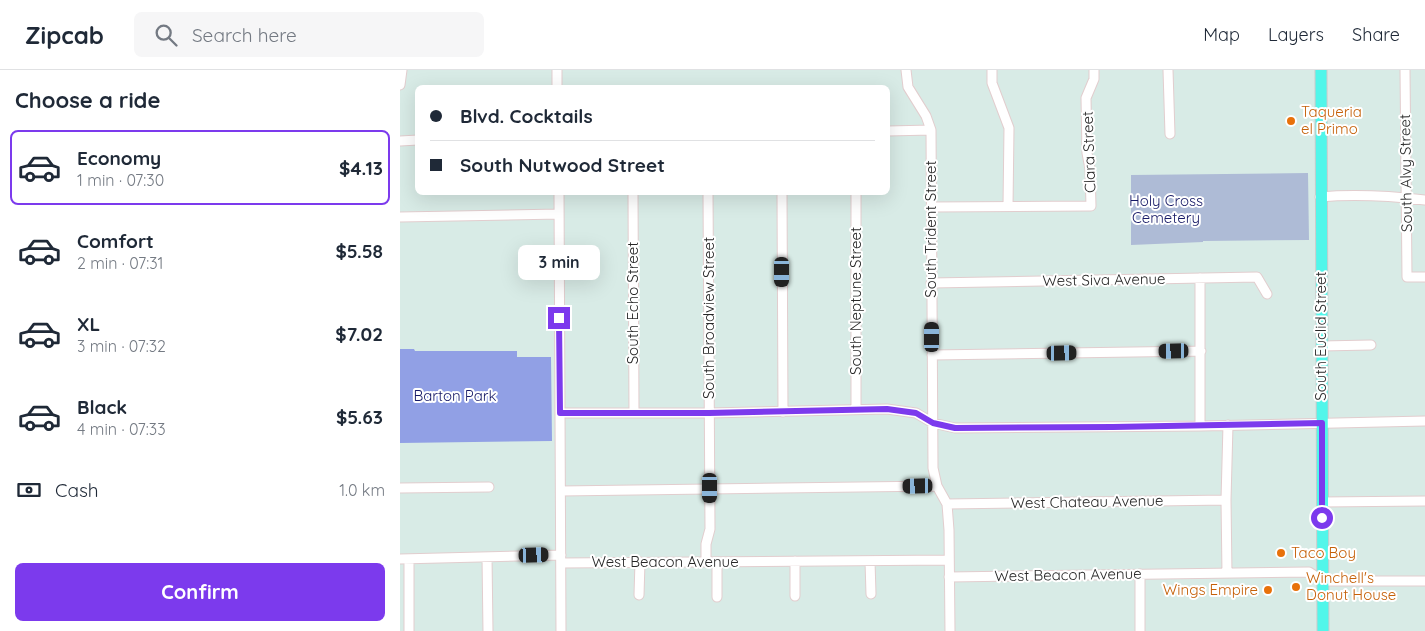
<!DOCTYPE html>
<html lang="en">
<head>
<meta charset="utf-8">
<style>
	body { margin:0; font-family:Quicksand,sans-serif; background:#f6f6f7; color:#1f2937; height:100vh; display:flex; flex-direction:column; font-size:19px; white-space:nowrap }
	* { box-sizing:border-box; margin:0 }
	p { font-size:16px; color:#747a83 }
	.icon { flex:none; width:28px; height:28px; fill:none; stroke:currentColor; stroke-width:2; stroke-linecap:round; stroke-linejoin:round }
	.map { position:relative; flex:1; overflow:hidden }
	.details { display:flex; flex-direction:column; background:#fff; width:400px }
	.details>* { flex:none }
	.banner { position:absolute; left:15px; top:15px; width:475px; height:110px; border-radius:8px; box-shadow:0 5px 20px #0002; display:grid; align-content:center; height:110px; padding:0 15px; background:#fff }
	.end { position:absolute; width:22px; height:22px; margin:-11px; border:6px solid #7c3aed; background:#fff; box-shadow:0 0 0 2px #fff }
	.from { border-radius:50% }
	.bubble { position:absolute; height:35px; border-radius:8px; background:#fff; box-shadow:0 5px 20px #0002; font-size:16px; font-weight:800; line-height:35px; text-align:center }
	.car { position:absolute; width:15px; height:30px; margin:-15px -8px; border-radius:6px; box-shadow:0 0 4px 1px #0007; background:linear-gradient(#222 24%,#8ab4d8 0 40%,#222 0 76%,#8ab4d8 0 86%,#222 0) }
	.banner b { display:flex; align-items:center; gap:18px; height:48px; font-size:19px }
	.banner b+b { border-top:1px solid #e0e1e3 }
	.banner i { width:12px; height:12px; background:#1f2937 }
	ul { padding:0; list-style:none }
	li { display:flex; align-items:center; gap:15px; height:75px; margin:0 10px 8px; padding:0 5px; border:2px solid transparent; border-radius:8px }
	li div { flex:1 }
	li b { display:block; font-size:19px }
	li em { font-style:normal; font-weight:800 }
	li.on { border-color:#7c3aed }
	li>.icon { width:45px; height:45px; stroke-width:1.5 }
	h2 { padding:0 15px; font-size:22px; line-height:60px }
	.pay { display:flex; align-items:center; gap:12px; height:55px; padding:0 15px; font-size:19px }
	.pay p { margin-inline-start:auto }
	.button { display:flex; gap:10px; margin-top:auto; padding:10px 15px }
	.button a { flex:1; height:58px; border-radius:8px; background:#7c3aed; color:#fff; font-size:20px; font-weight:800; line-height:58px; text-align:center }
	header { display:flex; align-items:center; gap:30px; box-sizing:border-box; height:70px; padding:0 25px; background:#fff; border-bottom:1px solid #e0e1e3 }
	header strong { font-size:24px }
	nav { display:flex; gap:28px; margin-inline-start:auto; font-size:18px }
	.search { width:350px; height:45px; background:#f6f6f7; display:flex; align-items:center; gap:12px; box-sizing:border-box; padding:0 18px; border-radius:8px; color:#747a83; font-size:19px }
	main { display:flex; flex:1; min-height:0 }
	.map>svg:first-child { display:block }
	.green { fill:#91a0e5 }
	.cemetery { fill:#aebbd6 }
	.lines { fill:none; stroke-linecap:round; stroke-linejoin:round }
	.minor-casing { stroke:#e2cdce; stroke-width:11 }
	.major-casing { stroke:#cbcbcb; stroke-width:13 }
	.minor { stroke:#fff; stroke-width:9 }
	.major { stroke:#51f6ea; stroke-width:11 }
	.route { stroke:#7c3aed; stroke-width:6 }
	.food-dot { fill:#e8710a; stroke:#fff; stroke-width:2 }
	.labels { text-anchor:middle; stroke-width:4; stroke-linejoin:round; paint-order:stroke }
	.food-label { font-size:15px; fill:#c56008; stroke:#fff; text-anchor:start }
	.street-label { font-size:15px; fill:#272727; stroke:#fff }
	.park-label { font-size:15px; fill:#161966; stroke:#fff }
</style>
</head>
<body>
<header>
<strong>Zipcab</strong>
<div class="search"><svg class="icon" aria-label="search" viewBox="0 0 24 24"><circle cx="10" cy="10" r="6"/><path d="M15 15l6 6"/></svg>Search here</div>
<nav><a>Map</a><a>Layers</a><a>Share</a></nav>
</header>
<main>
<section class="details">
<h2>Choose a ride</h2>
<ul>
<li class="on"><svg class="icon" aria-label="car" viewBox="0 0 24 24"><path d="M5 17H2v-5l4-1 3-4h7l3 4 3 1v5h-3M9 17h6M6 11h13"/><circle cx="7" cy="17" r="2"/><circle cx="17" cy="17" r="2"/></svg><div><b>Economy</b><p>1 min · 07:30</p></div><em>$4.13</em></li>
<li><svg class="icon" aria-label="car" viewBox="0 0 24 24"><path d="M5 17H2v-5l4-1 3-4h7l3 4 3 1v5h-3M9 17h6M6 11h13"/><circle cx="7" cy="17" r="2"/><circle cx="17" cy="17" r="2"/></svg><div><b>Comfort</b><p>2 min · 07:31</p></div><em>$5.58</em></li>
<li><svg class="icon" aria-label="car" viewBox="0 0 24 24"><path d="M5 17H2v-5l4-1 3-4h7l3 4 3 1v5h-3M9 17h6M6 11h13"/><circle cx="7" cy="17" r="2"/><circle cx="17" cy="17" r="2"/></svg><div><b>XL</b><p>3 min · 07:32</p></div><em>$7.02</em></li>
<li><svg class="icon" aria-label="car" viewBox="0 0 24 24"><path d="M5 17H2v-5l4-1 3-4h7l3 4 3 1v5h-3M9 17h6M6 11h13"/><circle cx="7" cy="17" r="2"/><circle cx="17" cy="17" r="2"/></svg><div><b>Black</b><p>4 min · 07:33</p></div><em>$5.63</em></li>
</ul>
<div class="pay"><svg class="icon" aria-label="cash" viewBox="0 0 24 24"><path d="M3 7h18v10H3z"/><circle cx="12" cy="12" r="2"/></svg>Cash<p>1.0 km</p></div>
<div class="button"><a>Confirm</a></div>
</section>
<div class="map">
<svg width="1025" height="561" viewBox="0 0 1025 561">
	<rect width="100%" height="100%" fill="#d8ebe6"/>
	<path class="green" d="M0 279H14L15 281H117V287H151L152 371 0 373Z"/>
	<path class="cemetery" d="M908 103 909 170 803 171V172L731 175V105Z"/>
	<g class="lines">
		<g class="minor-casing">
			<path id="minor" d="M157 0V18
				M506 0 508 17 526 46 531 60 533 398 537 416 547 434 549 460 550 561
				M592 0V13L609 58 608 136
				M768 0 770 64
				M1005 0 1007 207H1025
				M0 15 2 0
				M488 61 531 60
				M0 71 18 70
				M159 122 161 561
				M233 122 234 343
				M382 122 383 342
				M456 122V339
				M920 127C954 124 991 126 1025 130
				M532 137 691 136 690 99 687 83 686 28 694 9V0
				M0 147 159 144
				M531 213 857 207 867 224
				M921 276 971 275
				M532 285 801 281
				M160 343H309L487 339 516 343 533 353 555 358 800 356 1025 351
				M800 356V208
				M0 418 89 417
				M161 421 537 416
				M922 432 1025 431
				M547 434 826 430
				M87 487 88 561
				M0 489 161 485
				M9 489V561
				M395 491V526
				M470 491 471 524
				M306 492V474L310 459 308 122
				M317 492V527
				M161 493 549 490
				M827 503 826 430 828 355
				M740 504V561
				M549 507 909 502 923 511H1025
				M239 525 240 492"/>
		</g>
		<g class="major-casing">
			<path id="major" d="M921 0 923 561"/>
		</g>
		<use href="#minor" class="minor"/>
		<use href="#major" class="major"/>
	</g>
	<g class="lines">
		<path class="route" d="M159 248 160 343H309L487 339 516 343 533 353 555 358 713 357 922 353V448"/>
	</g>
	<g class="food-dot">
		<circle cx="891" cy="51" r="5"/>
		<circle cx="881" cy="483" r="5"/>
		<circle cx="896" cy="517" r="5"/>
		<circle cx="868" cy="520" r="5"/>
	</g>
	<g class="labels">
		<g class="food-label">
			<text x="901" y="47">Taqueria<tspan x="901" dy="17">el Primo</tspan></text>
			<text x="891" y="488">Taco Boy</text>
			<text x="906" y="513">Winchell's<tspan x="906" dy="17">Donut House</tspan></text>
			<text x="858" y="525" text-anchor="end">Wings Empire</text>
		</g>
		<g class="street-label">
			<text transform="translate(689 82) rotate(-92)" y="5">Clara Street</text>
			<text transform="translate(1006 103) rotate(-91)" y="5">South Alvy Street</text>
			<text transform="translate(531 159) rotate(-90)" y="5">South Trident Street</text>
			<text transform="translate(704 210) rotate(-1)" y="5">West Siva Avenue</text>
			<text transform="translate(456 231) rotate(-90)" y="5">South Neptune Street</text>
			<text transform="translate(233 233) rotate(-90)" y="5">South Echo Street</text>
			<text transform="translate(309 248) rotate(-90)" y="5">South Broadview Street</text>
			<text transform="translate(921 266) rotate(-90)" y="5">South Euclid Street</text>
			<text transform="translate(687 432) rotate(-1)" y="5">West Chateau Avenue</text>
			<text x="265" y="497">West Beacon Avenue</text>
			<text transform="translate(668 505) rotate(-1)" y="5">West Beacon Avenue</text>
		</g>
		<g class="park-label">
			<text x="766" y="136">Holy Cross<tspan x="766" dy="17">Cemetery</tspan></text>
			<text x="55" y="331">Barton Park</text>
		</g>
	</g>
</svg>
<i class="end from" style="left:922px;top:448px"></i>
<i class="end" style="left:159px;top:248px"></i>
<div class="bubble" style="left:118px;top:175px;width:82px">3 min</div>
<i class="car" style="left:382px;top:202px;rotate:180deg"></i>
<i class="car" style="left:532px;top:267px;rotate:0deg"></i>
<i class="car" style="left:774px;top:281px;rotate:269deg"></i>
<i class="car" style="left:662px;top:283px;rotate:89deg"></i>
<i class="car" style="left:518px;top:416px;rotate:269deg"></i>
<i class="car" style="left:310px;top:418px;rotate:180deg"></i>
<i class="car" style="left:134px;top:485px;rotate:88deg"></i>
<div class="banner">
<b><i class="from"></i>Blvd. Cocktails</b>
<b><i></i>South Nutwood Street</b>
</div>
</div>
</main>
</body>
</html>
